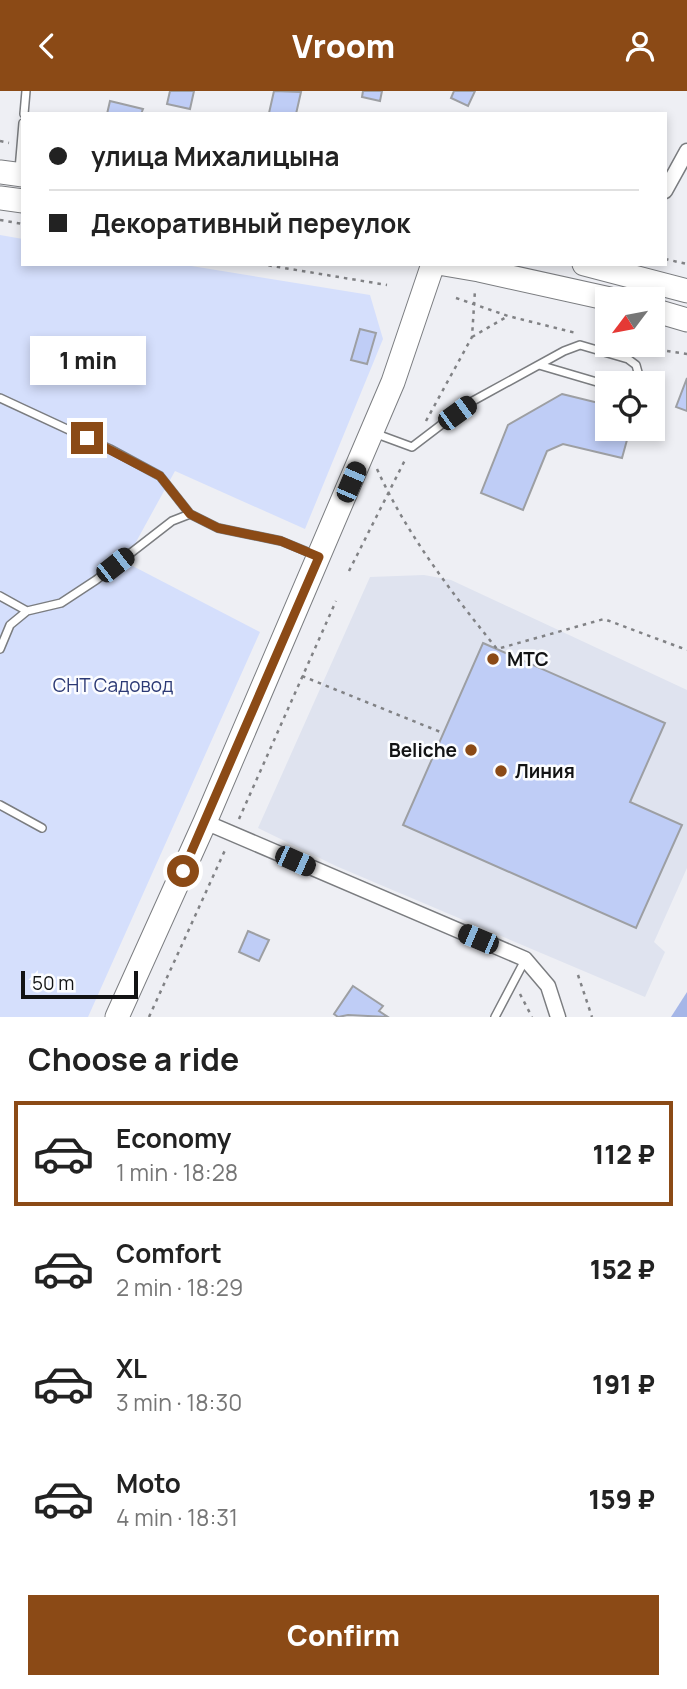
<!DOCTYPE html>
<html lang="en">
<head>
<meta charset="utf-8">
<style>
	body { margin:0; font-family:Manrope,sans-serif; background:#f2f2f2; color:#222; height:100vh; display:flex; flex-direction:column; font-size:26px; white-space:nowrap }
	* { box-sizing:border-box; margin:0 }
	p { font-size:23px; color:#767676 }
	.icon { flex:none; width:38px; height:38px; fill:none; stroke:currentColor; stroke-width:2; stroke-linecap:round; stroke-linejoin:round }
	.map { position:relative; height:926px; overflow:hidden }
	.panel { display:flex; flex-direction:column; background:#fff; flex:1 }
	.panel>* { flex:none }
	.top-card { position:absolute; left:21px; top:21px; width:646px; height:154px; border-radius:0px; box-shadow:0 4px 10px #0003; display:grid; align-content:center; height:154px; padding:0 28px; background:#fff }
	.needle { width:46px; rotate:238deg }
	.buttons { position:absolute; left:595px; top:196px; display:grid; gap:14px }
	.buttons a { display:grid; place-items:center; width:70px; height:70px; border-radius:0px; background:#fff; box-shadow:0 4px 10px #0003; font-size:35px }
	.scale { position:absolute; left:21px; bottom:18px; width:117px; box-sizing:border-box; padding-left:7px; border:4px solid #121314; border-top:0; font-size:19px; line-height:24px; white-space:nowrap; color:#121314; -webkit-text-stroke:5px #fcfdff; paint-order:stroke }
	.end { position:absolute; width:32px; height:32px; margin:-16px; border:9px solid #8b4a16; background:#fff; box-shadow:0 0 0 4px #fff }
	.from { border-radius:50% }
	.bubble { position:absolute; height:49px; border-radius:0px; background:#fff; box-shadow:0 4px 10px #0003; font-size:23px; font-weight:800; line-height:49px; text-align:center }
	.car { position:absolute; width:21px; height:42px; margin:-21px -10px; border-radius:9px; box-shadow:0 0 5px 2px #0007; background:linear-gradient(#222 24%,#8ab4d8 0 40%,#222 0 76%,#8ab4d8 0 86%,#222 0) }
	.top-card b { display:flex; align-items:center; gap:24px; height:66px; font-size:26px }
	.top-card b+b { border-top:2px solid #e0e0e0 }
	.top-card i { width:18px; height:18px; background:#222 }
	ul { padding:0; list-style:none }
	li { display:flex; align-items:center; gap:21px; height:105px; margin:0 14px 10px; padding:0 14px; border:4px solid transparent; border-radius:0px }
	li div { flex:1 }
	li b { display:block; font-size:26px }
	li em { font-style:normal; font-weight:800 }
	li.selected { border-color:#8b4a16 }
	li>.icon { width:63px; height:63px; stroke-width:1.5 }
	h2 { padding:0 28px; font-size:32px; line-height:84px }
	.button { display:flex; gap:14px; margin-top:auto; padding:14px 28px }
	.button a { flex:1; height:80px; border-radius:0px; background:#8b4a16; color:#fff; font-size:28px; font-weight:800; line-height:80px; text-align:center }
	header { display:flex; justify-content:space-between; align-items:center; height:91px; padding:0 28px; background:#8b4a16; color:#fff; font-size:32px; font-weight:800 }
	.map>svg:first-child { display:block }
	.built { fill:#dfe3ef }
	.green { fill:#d5dffc }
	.forest { fill:#a5b6e7 }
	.building { fill:#bfcdf6; stroke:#9d9fa3; stroke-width:2 }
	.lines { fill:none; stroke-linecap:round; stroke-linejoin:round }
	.lane-casing { stroke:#7b7d80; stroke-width:10 }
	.street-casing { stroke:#7b7d80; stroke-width:17 }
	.primary-casing { stroke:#7b7d80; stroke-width:25 }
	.path { stroke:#818285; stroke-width:2.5; stroke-dasharray:3.5 5; stroke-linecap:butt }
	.lane { stroke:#fff; stroke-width:7 }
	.street { stroke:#fff; stroke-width:14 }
	.primary { stroke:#fff; stroke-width:23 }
	.route { stroke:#8b4a16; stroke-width:9 }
	.poi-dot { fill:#8b4a16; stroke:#fcfdff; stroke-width:2.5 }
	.labels { text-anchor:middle; stroke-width:5; stroke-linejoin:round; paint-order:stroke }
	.poi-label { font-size:19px; font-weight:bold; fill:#121314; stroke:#fcfdff; text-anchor:start }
	.park-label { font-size:19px; fill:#2c3a75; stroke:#fcfdff }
</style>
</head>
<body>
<header><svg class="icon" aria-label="back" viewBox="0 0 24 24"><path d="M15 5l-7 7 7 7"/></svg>Vroom<svg class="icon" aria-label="person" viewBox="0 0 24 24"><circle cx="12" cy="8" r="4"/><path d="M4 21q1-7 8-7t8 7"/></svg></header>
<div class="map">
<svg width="687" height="926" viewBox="0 0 687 926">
	<rect width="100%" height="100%" fill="#eeeff4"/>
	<path class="built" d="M424 484 451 489 687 599V777L654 851 665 861 645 906 336 775 258 737 370 486Z"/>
	<path class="green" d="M0 144 23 148V173H179L370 204 383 248 305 438 175 380 125 471 260 541 88 926H0Z"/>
	<path class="forest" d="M687 901V926H671Z"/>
	<path class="building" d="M170 0H194L190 18 167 13Z
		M274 0 301 1 296 23 269 22Z
		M363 0H382L380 10 362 6Z
		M454 0H475L468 15 451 7Z
		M110 10 143 18 141 23H107Z
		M360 238 376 242 367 273 351 269Z
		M687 287V320L676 316Z
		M562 303 607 314V338H630L622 367 563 353 547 360 523 419 481 402 508 334Z
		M483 552 665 632 630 711 682 734 636 837 403 734Z
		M248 840 269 849 259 870 239 861Z
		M353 895 383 915 379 920 388 926 348 924 338 926 334 923Z"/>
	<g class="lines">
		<g class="lane-casing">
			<path id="lane" d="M24 23 26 0
				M19 79 23 32
				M539 274 607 294
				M0 307 110 358 160 385 190 423 218 437 281 450 315 464
				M374 342 412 356 471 311 564 260 580 254 628 268 636 274 639 285 634 292
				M0 505 27 520
				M0 558 10 534 27 520 61 512 96 489 172 430 190 423
				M0 714 42 737
				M495 926 525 869"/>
		</g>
		<g class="street-casing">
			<path id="street" d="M665 100 687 60
				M205 731 525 868 548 895 558 926"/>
		</g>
		<g class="primary-casing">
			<path id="primary" d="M0 81 23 84
				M0 107 23 110
				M444 173 479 179 610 208
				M584 173 687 200
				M653 219 687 229
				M117 926 205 731 393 291 433 173"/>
		</g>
		<path class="path" d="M0 50 9 52
			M0 129 23 133
			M665 168 687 173
			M260 173 387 194
			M456 207 508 225 576 242
			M472 246 508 225
			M625 254 687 263
			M426 330 472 246 475 199
			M377 378C407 444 452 502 497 558L604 528 687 559
			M349 480 406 367
			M302 585 443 642
			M239 728 336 510
			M578 884 592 926
			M520 903 532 926
			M149 926 226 757"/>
		<use href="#lane" class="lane"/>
		<use href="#street" class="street"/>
		<use href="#primary" class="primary"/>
	</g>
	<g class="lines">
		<path class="route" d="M87 347 160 385 190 423 218 437 281 450 319 466 183 780"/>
	</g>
	<g class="poi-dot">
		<circle cx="493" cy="568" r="7"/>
		<circle cx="471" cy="659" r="7"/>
		<circle cx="501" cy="680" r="7"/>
	</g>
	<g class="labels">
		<g class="poi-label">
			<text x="507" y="575">МТС</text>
			<text x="457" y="666" text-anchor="end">Beliche</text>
			<text x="515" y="687">Линия</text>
		</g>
		<g class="park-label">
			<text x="113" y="601">СНТ Садовод</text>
		</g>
	</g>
</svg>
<div class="buttons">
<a><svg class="needle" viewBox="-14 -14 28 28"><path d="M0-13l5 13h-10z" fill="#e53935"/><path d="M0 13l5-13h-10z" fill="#767676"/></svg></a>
<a><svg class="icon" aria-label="locate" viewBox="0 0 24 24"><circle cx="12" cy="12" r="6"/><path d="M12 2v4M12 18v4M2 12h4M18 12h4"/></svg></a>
</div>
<div class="scale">50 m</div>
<i class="end from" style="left:183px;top:780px"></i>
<i class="end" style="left:87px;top:347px"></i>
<div class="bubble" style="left:30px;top:245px;width:116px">1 min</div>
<i class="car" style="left:457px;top:322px;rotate:54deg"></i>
<i class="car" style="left:351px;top:391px;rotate:23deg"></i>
<i class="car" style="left:115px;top:474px;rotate:52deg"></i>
<i class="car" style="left:295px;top:770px;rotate:114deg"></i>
<i class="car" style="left:478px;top:848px;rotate:293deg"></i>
<div class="top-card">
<b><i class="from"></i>улица Михалицына</b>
<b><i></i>Декоративный переулок</b>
</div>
</div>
<section class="panel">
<h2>Choose a ride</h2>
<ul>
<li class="selected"><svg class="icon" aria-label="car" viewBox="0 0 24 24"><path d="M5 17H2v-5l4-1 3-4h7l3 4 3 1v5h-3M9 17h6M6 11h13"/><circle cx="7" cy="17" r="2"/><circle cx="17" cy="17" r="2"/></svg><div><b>Economy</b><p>1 min · 18:28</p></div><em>112 ₽</em></li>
<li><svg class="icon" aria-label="car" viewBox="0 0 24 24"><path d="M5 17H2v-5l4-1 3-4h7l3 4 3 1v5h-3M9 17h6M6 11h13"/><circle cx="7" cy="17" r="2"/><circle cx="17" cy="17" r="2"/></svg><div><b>Comfort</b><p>2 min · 18:29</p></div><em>152 ₽</em></li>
<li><svg class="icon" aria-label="car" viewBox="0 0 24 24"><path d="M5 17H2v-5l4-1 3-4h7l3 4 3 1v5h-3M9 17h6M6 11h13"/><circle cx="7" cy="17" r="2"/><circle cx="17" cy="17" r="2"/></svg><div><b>XL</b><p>3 min · 18:30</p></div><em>191 ₽</em></li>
<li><svg class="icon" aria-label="car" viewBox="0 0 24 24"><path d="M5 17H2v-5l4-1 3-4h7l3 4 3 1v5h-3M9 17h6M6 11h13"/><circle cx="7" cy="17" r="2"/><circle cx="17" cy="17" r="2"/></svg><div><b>Moto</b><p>4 min · 18:31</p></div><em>159 ₽</em></li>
</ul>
<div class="button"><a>Confirm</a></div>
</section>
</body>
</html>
